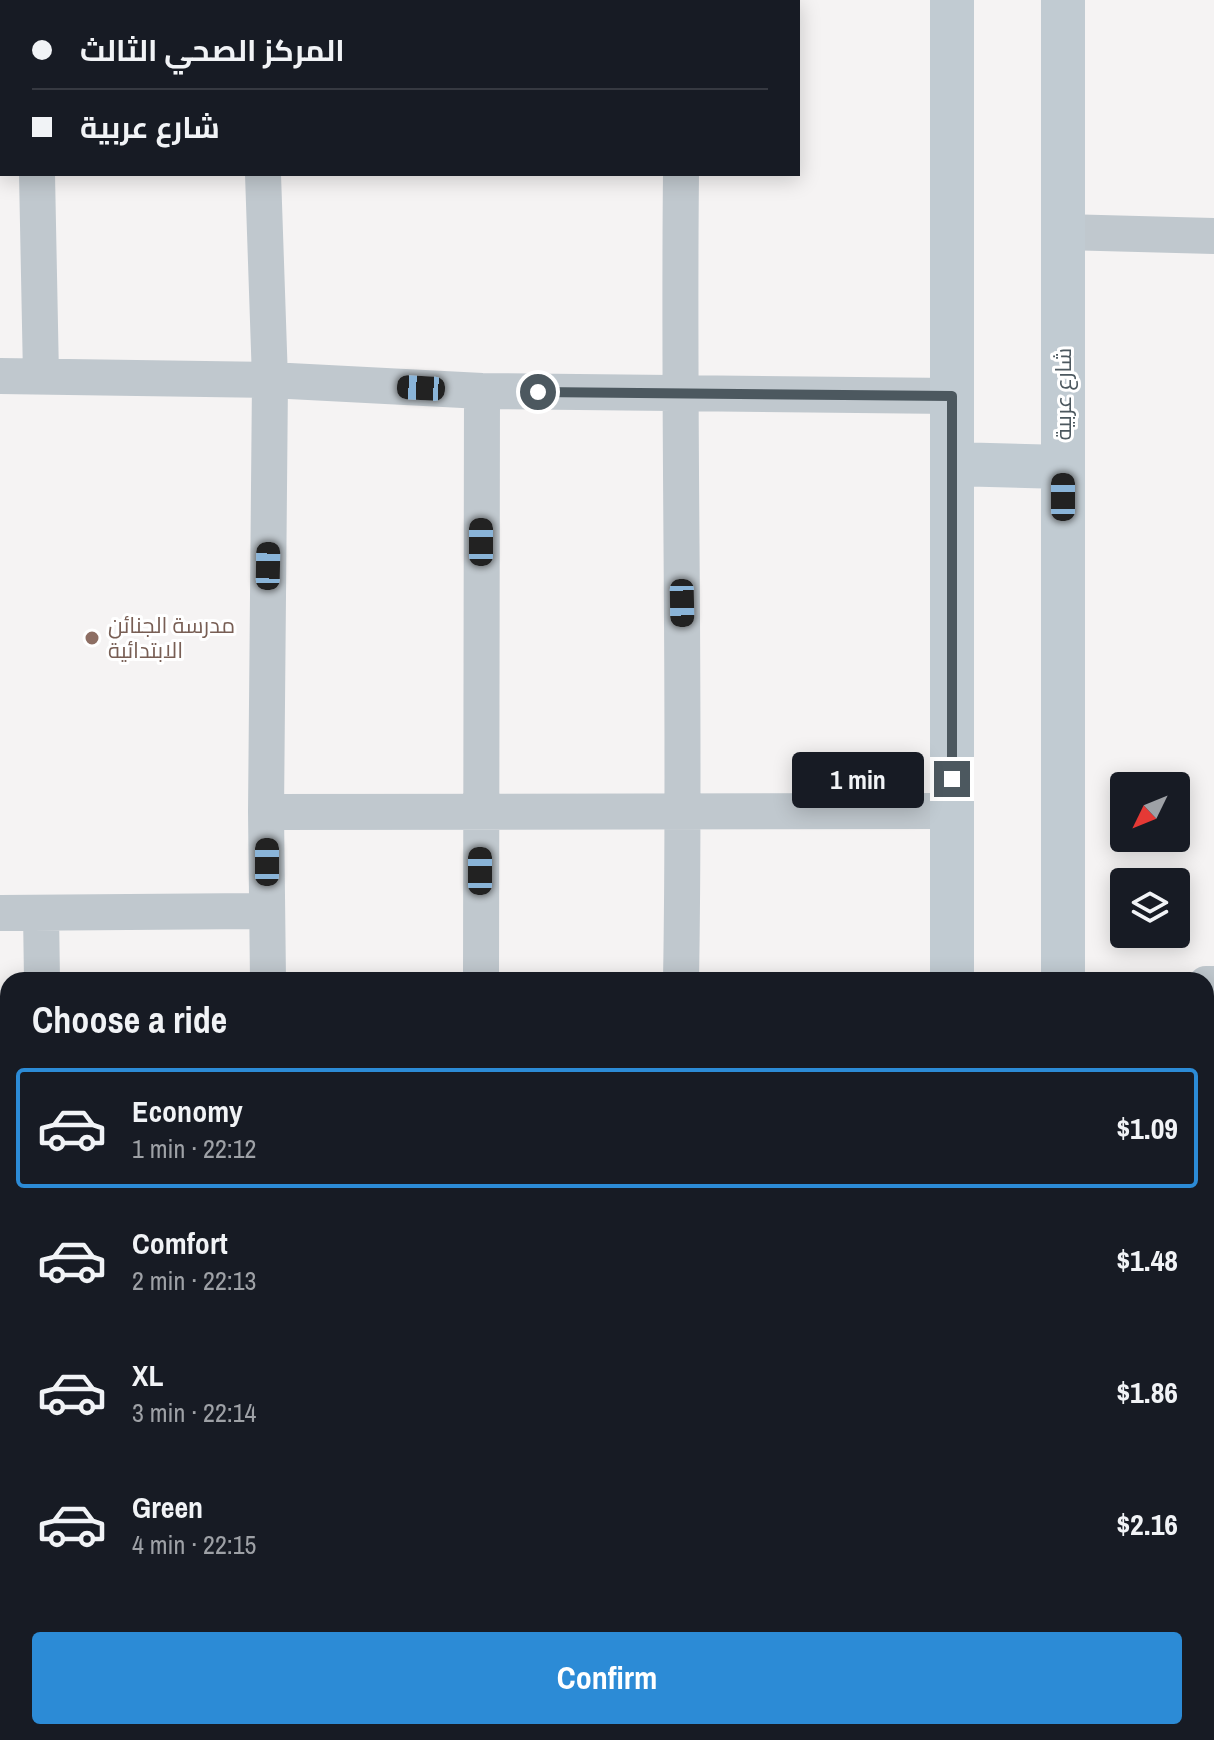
<!DOCTYPE html>
<html lang="en">
<head>
<meta charset="utf-8">
<style>
	body { margin:0; font-family:"Archivo Narrow",Cairo,sans-serif; background:#20242c; color:#f1f3f6; height:100vh; display:flex; flex-direction:column; font-size:30px; white-space:nowrap }
	* { box-sizing:border-box; margin:0 }
	p { font-size:26px; color:#9ea1a6 }
	.icon { flex:none; width:44px; height:44px; fill:none; stroke:currentColor; stroke-width:2; stroke-linecap:round; stroke-linejoin:round }
	.map { position:relative; flex:1; overflow:hidden }
	.side { position:absolute; left:0px; top:972px; width:1214px; height:768px; display:flex; flex-direction:column; background:#171b24; border-radius:24px 24px 0 0; box-shadow:0 4px 20px #0003 }
	.side>* { flex:none }
	.hud { position:absolute; left:0px; top:0px; width:800px; height:176px; box-shadow:0 4px 20px #0003; display:grid; align-content:center; height:176px; padding:0 32px; background:#171b24 }
	.needle { width:52px; rotate:227deg }
	.tools { position:absolute; left:1110px; top:772px; display:grid; gap:16px }
	.tools a { display:grid; place-items:center; width:80px; height:80px; border-radius:8px; background:#171b24; box-shadow:0 4px 20px #0003; font-size:40px }
	.end { position:absolute; width:36px; height:36px; margin:-18px; border:10px solid #4c585f; background:#fff; box-shadow:0 0 0 4px #fff }
	.from { border-radius:50% }
	.bubble { position:absolute; height:56px; border-radius:8px; background:#171b24; box-shadow:0 4px 20px #0003; font-size:26px; font-weight:700; line-height:56px; text-align:center }
	.car { position:absolute; width:24px; height:48px; margin:-24px -12px; border-radius:10px; box-shadow:0 0 6px 2px #0007; background:linear-gradient(#222 24%,#8ab4d8 0 40%,#222 0 76%,#8ab4d8 0 86%,#222 0) }
	.hud b { display:flex; align-items:center; gap:28px; height:76px; font-size:30px }
	.hud b+b { border-top:2px solid #363941 }
	.hud i { width:20px; height:20px; background:#f1f3f6 }
	ul { padding:0; list-style:none }
	li { display:flex; align-items:center; gap:24px; height:120px; margin:0 16px 12px; padding:0 16px; border:4px solid transparent; border-radius:8px }
	li div { flex:1 }
	li b { display:block; font-size:30px }
	li em { font-style:normal; font-weight:700 }
	li.current { border-color:#2c8bd6 }
	li>.icon { width:72px; height:72px; stroke-width:1.5 }
	h2 { padding:0 32px; font-size:36px; line-height:96px }
	.primary-button { display:flex; gap:16px; margin-top:auto; padding:16px 32px }
	.primary-button a { flex:1; height:92px; border-radius:8px; background:#2c8bd6; color:#fff; font-size:32px; font-weight:700; line-height:92px; text-align:center }
	.map>svg:first-child { display:block }
	.lines { fill:none; stroke-linecap:round; stroke-linejoin:round }
	.minor { stroke:#c0c8ce; stroke-width:36 }
	.secondary { stroke:#c1cbd2; stroke-width:44 }
	.primary { stroke:#b5c5ce; stroke-width:44 }
	.route { stroke:#4c585f; stroke-width:10 }
	.education-dot { fill:#8d6e63; stroke:#fff; stroke-width:3 }
	.labels { text-anchor:middle; stroke-width:6; stroke-linejoin:round; paint-order:stroke }
	.street-label { font-size:22px; fill:#4c585f; stroke:#fff }
	.education-label { font-size:22px; fill:#785e54; stroke:#fff; text-anchor:start }
</style>
</head>
<body>
<div class="map">
<svg width="1214" height="1740" viewBox="0 0 1214 1740">
	<rect width="100%" height="100%" fill="#f5f3f3"/>
	<g class="lines">
		<path class="minor" d="M34 0V2
			M257 0V2
			M682 2V0
			M37 174 41 376
			M263 174 270 380 266 812 268 980
			M681 174C678 443 686 711 681 980
			M1063 232 1214 236
			M0 376 270 380 482 391 952 396
			M266 812 952 811
			M0 913 267 911
			M41 913 42 980
			M481 980 482 391
			M1206 984H1214
			M0 1329H8
			M34 1740V1732
			M254 1740V1732
			M475 1740V1732"/>
		<path class="secondary" d="M952 0V980
			M952 464 1063 467
			M1063 980V0
			M952 1732V1740
			M1062 1740V1732"/>
		<path class="primary" d="M0 1676H8
			M1206 1677H1214
			M0 1726H8
			M1206 1730 1214 1729
			M569 1732H778
			M875 1732 884 1740
			M1131 1740 1144 1732"/>
	</g>
	<g class="lines">
		<path class="route" d="M538 392 952 396V779"/>
	</g>
	<circle class="education-dot" cx="92" cy="638" r="8"/>
	<g class="labels">
		<g class="street-label">
			<text transform="translate(1063 394) rotate(-90)" y="8">شارع عربية</text>
		</g>
		<g class="education-label">
			<text x="108" y="633">مدرسة الجنائن<tspan x="108" dy="25">الابتدائية</tspan></text>
		</g>
	</g>
</svg>
<div class="tools">
<a><svg class="needle" viewBox="-14 -14 28 28"><path d="M0-13l5 13h-10z" fill="#e53935"/><path d="M0 13l5-13h-10z" fill="#9ea1a6"/></svg></a>
<a><svg class="icon" aria-label="layers" viewBox="0 0 24 24"><path d="M12 4l9 5-9 5-9-5zM3 14l9 5 9-5"/></svg></a>
</div>
<i class="end from" style="left:538px;top:392px"></i>
<i class="end" style="left:952px;top:779px"></i>
<div class="bubble" style="left:792px;top:752px;width:132px">1 min</div>
<i class="car" style="left:421px;top:388px;rotate:273deg"></i>
<i class="car" style="left:1063px;top:497px;rotate:0deg"></i>
<i class="car" style="left:481px;top:542px;rotate:0deg"></i>
<i class="car" style="left:268px;top:566px;rotate:1deg"></i>
<i class="car" style="left:682px;top:603px;rotate:179deg"></i>
<i class="car" style="left:267px;top:862px;rotate:0deg"></i>
<i class="car" style="left:480px;top:871px;rotate:0deg"></i>
<div class="hud">
<b><i class="from"></i>المركز الصحي الثالث</b>
<b><i></i>شارع عربية</b>
</div>
<section class="side">
<h2>Choose a ride</h2>
<ul>
<li class="current"><svg class="icon" aria-label="car" viewBox="0 0 24 24"><path d="M5 17H2v-5l4-1 3-4h7l3 4 3 1v5h-3M9 17h6M6 11h13"/><circle cx="7" cy="17" r="2"/><circle cx="17" cy="17" r="2"/></svg><div><b>Economy</b><p>1 min · 22:12</p></div><em>$1.09</em></li>
<li><svg class="icon" aria-label="car" viewBox="0 0 24 24"><path d="M5 17H2v-5l4-1 3-4h7l3 4 3 1v5h-3M9 17h6M6 11h13"/><circle cx="7" cy="17" r="2"/><circle cx="17" cy="17" r="2"/></svg><div><b>Comfort</b><p>2 min · 22:13</p></div><em>$1.48</em></li>
<li><svg class="icon" aria-label="car" viewBox="0 0 24 24"><path d="M5 17H2v-5l4-1 3-4h7l3 4 3 1v5h-3M9 17h6M6 11h13"/><circle cx="7" cy="17" r="2"/><circle cx="17" cy="17" r="2"/></svg><div><b>XL</b><p>3 min · 22:14</p></div><em>$1.86</em></li>
<li><svg class="icon" aria-label="car" viewBox="0 0 24 24"><path d="M5 17H2v-5l4-1 3-4h7l3 4 3 1v5h-3M9 17h6M6 11h13"/><circle cx="7" cy="17" r="2"/><circle cx="17" cy="17" r="2"/></svg><div><b>Green</b><p>4 min · 22:15</p></div><em>$2.16</em></li>
</ul>
<div class="primary-button"><a>Confirm</a></div>
</section>
</div>
</body>
</html>
